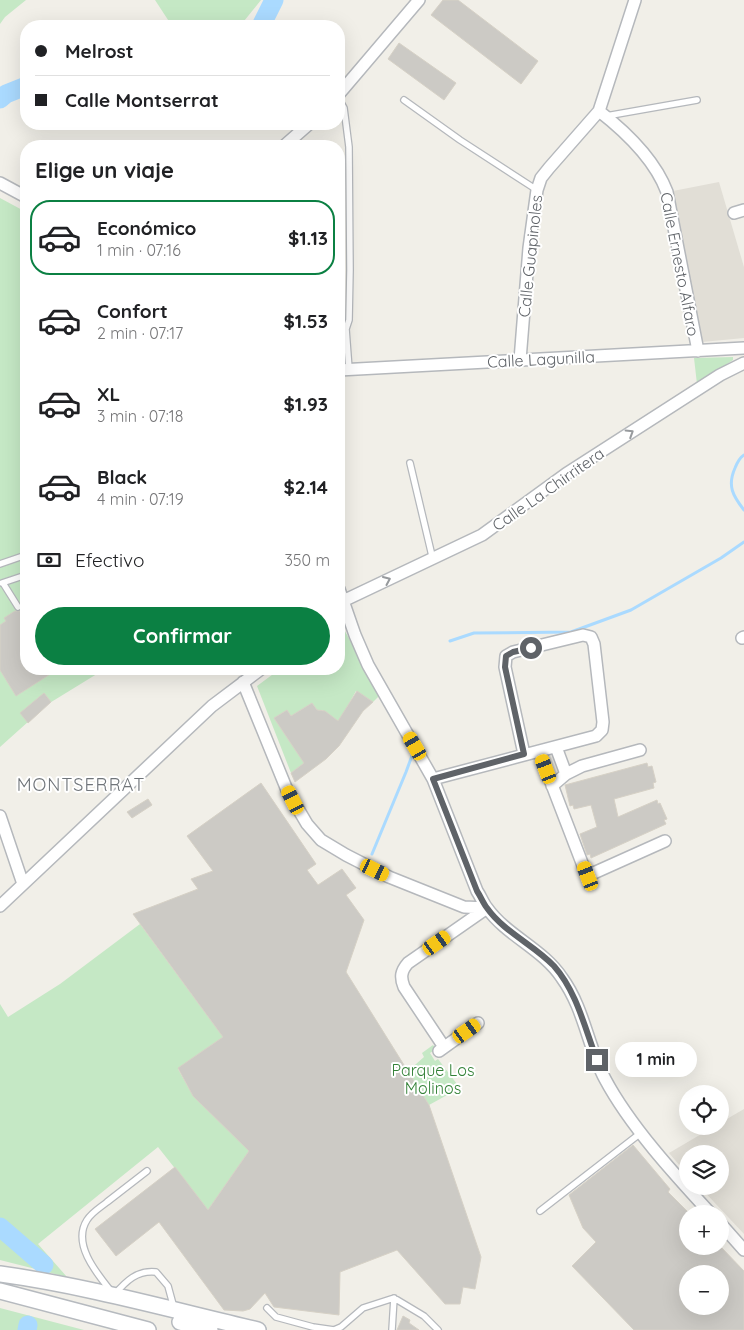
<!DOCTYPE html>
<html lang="es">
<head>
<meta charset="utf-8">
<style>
	body { margin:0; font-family:Quicksand,sans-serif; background:#f2f2f2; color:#202124; height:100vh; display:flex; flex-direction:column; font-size:19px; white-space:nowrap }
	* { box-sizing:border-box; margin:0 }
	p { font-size:16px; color:#757577 }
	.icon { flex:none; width:28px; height:28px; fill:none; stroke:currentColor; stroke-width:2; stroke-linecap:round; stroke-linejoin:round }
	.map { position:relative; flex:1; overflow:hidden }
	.sheet { position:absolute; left:20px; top:140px; width:325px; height:535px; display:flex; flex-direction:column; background:#fff; border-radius:20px; box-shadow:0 5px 20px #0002 }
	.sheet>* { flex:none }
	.hud { position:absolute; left:20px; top:20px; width:325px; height:110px; border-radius:20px; box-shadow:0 5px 20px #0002; display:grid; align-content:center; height:110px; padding:0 15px; background:#fff }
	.tools { position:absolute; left:679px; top:1085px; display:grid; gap:10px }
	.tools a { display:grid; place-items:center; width:50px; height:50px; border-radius:50%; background:#fff; box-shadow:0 5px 20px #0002; font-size:25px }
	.end { position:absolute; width:22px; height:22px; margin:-11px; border:6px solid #5f6368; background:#fff; box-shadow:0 0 0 2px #fff }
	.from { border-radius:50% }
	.bubble { position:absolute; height:35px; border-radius:18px; background:#fff; box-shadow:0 5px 20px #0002; font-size:16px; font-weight:700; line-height:35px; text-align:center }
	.car { position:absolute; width:15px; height:30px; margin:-15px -8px; border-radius:6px; box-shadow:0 0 4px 1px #0007; background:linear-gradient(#f5c518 24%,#345 0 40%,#f5c518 0 76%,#345 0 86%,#f5c518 0) }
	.hud b { display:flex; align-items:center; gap:18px; height:48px; font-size:19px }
	.hud b+b { border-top:1px solid #e0e0e0 }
	.hud i { width:12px; height:12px; background:#202124 }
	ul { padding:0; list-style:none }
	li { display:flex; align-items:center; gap:15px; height:75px; margin:0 10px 8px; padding:0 5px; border:2px solid transparent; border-radius:20px }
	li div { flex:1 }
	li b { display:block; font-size:19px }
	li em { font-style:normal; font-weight:700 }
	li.current { border-color:#0b8043 }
	li>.icon { width:45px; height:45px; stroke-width:1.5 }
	h2 { padding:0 15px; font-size:22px; line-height:60px }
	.pay { display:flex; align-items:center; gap:12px; height:55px; padding:0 15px; font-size:19px }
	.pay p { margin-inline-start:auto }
	.cta { display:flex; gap:10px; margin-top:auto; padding:10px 15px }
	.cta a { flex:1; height:58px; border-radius:30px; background:#0b8043; color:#fff; font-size:20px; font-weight:700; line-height:58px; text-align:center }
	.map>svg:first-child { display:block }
	.education { fill:#e1ded6 }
	.green { fill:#c5e8c5 }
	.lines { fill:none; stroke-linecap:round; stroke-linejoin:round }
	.stream { stroke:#aadaff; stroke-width:3 }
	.river { stroke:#aadaff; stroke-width:19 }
	.building { fill:#cccac5; stroke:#d6d1c6; fill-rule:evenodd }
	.lane-casing { stroke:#b5b8bc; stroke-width:8 }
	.street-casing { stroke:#b5b8bc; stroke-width:14 }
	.secondary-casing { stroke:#b6babf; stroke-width:18 }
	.lane { stroke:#fff; stroke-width:5.5 }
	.street { stroke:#fff; stroke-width:11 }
	.secondary { stroke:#fff; stroke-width:15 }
	.oneway { stroke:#979a9d }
	.route { stroke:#5f6368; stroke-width:6 }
	.labels { text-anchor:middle; stroke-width:4; stroke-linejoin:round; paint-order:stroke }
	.street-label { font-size:16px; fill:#5f6368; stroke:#fff }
	.park-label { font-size:16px; fill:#348238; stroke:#fff }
	.neighbourhood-label { font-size:18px; letter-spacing:1px; fill:#70757a; stroke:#fff }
</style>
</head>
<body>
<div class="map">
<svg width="744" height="1330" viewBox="0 0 744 1330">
	<rect width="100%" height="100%" fill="#f1efe8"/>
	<path class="education" d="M719 182 744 267V338L702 342 673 191Z
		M744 1109V1234L699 1186H720V1154H688L687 1174 669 1153 715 1126H720V1123Z"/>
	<path class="green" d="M0 0H26L5 17 0 24Z
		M155 0H261L240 26H172Z
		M0 198 26 212V669H105L48 704 0 747Z
		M733 357V360L697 384 694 358Z
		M341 624 380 695 373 702 356 691 319 757 329 714 322 710H317L312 703 291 716 287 710 274 718 304 763 291 773 257 686 280 669H339V626Z
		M140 924 223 1037 178 1069 193 1096 249 1151 208 1210 158 1147 38 1244 67 1277 0 1260V1004L8 1017 60 984Z
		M433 1045 436 1049 430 1053 435 1061 438 1059 460 1088 429 1105 408 1071 424 1057 422 1053Z
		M0 1308 84 1330H0Z"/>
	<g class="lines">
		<path class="stream" d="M744 455C739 458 737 463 735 468 727 486 733 496 744 510
			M450 641 474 633 571 632 631 610 721 558 744 542
			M372 854 406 772 413 753"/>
		<path class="river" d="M261 26 274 0
			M0 99 6 94 26 86
			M0 1227 44 1265
			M27 1330 28 1325"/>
	</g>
	<path class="building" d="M443 0H458L538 61 521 84 431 15Z
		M399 43 456 83 444 100 388 59Z
		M26 604V669H58L16 696 0 670V625L6 621 4 618 15 611H21L22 606Z
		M357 691 373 702 363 711 339 746 326 759 295 782 291 773 304 763 274 718 287 710 291 716 312 703 317 710 325 711 338 721Z
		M44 693 51 702 28 723 20 713Z
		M647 763 648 767 652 766 656 782 653 783 654 788 614 799 618 817 657 800 658 804 660 803 667 819 664 820 666 824 591 858 590 854 587 855 580 834 597 827 591 805 574 809 573 805 570 806 565 785Z
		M261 783 316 864 307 870 318 885 342 869 356 888 346 895 364 920 346 972 429 1105 481 1257 475 1289 463 1287 460 1304H445L397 1250 340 1272 339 1315 274 1307 265 1293 250 1309 243 1311 224 1310 159 1222 116 1256 95 1229 175 1167 208 1210 249 1151 193 1096 178 1068 223 1037 133 914 198 889 191 879 213 871 187 836Z
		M148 799 152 805 132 818 127 812Z
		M633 1145 670 1189 668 1192 688 1212V1246H720L744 1271V1330H634L572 1266 596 1242 583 1228 569 1195ZM688 1274H720V1306H688Z
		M403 1316 410 1320 409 1323 419 1330H397Z"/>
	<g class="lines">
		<g class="lane-casing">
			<path id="lane" d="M339 99 344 108 349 147 350 270 349 320 346 329 349 369
				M404 100 460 140 537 190
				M606 116 697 100
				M410 463 433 560
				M0 564 26 555
				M2 583 26 575
				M3 583 18 607
				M147 1171C134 1181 121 1191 107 1202 101 1207 92 1212 87 1220 71 1245 99 1276 114 1295 126 1281 137 1270 156 1272L168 1286 174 1308
				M540 1211 642 1132
				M267 1308 276 1317 313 1327 334 1330 341 1327 363 1308 394 1298 424 1316 438 1330
				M392 1330 394 1298"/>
		</g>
		<g class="street-casing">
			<path id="street" d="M339 94 419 0
				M599 111C626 132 655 160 667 192L698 351
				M284 146 309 124
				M0 183 26 197
				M734 213 744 210
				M520 360 529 248 537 190 541 178 549 168 599 111 635 0
				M339 370 744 348
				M339 589 355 635 368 665 433 779 477 891C481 897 483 903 487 908 507 936 543 949 562 978 584 1008 588 1047 605 1079 630 1126 675 1175 711 1214
				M343 601 482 535 566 474 720 375 744 363
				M742 638 744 637
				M243 682 287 790 307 824 321 840 346 855 389 877 464 907 487 908
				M556 747 566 774
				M539 751 587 876 665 841
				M433 779 596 736 602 730 603 722 594 644 591 637 583 635 513 652 506 656 505 667 524 754
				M552 786 566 774 582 766 640 750
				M0 816 23 884
				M0 906 212 706 261 669
				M444 1047 404 987C400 977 401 971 408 963L487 908
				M439 1051 478 1023
				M720 1223 744 1250"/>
		</g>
		<g class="secondary-casing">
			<path id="secondary" d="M0 1274C87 1286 172 1310 258 1330
				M0 1291 148 1330
				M180 1322 210 1330"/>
		</g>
		<use href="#lane" class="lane"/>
		<use href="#street" class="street"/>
		<use href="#secondary" class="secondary"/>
	</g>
	<defs><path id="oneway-chevron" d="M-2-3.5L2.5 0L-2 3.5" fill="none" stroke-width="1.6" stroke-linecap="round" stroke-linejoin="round" transform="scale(1.25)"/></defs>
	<g class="oneway">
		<use href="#oneway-chevron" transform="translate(630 433) rotate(-32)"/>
		<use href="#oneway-chevron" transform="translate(387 580) rotate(-24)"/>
	</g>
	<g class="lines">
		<path class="route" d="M531 648 513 652 506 656 505 667 524 754 433 779 477 891C481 897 483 903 487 908 504 932 534 945 554 966 577 992 585 1029 597 1060"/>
	</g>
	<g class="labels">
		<g class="street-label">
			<text transform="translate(530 256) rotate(-84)" y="6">Calle Guapinoles</text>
			<text transform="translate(680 264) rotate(79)" y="6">Calle Ernesto Alfaro</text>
			<text transform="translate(541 359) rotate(-3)" y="6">Calle Lagunilla</text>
			<text transform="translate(548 489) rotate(-35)" y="6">Calle La Chirritera</text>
		</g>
		<g class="park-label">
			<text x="433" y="1076">Parque Los<tspan x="433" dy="18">Molinos</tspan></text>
		</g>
		<g class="neighbourhood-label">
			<text x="81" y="791">MONTSERRAT</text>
		</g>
	</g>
</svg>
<div class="tools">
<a><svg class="icon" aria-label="locate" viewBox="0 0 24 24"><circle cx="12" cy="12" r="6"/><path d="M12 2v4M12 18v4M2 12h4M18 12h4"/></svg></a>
<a><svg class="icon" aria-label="layers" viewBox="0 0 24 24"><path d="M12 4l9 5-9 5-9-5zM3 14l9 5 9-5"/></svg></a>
<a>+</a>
<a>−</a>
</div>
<i class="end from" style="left:531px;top:648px"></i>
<i class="end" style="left:597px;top:1060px"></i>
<div class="bubble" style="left:615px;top:1042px;width:82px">1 min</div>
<i class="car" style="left:415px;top:746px;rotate:330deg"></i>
<i class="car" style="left:546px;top:769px;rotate:339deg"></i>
<i class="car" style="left:293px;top:800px;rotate:333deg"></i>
<i class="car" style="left:375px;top:870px;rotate:116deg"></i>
<i class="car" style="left:588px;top:876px;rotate:339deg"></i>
<i class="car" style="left:437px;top:943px;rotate:55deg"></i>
<i class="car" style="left:467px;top:1031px;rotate:55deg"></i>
<div class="hud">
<b><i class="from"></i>Melrost</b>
<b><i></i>Calle Montserrat</b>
</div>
<section class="sheet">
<h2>Elige un viaje</h2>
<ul>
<li class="current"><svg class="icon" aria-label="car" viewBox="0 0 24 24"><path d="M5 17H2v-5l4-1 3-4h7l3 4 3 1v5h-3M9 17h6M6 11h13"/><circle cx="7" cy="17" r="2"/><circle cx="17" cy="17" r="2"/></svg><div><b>Económico</b><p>1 min · 07:16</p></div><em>$1.13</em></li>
<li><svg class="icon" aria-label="car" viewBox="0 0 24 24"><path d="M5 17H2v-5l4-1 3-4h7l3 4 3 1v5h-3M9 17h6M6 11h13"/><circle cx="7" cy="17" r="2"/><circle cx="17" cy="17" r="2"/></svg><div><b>Confort</b><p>2 min · 07:17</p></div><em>$1.53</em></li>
<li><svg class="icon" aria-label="car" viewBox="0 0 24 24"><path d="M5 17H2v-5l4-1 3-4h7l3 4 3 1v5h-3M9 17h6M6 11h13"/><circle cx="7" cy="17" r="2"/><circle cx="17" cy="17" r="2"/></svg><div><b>XL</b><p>3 min · 07:18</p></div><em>$1.93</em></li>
<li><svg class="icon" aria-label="car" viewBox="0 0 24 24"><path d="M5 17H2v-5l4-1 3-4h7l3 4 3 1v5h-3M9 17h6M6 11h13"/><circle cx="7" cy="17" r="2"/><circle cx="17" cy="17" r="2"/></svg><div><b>Black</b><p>4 min · 07:19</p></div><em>$2.14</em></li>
</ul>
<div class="pay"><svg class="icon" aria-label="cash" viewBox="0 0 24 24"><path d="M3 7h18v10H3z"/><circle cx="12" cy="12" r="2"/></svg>Efectivo<p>350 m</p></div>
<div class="cta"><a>Confirmar</a></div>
</section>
</div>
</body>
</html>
